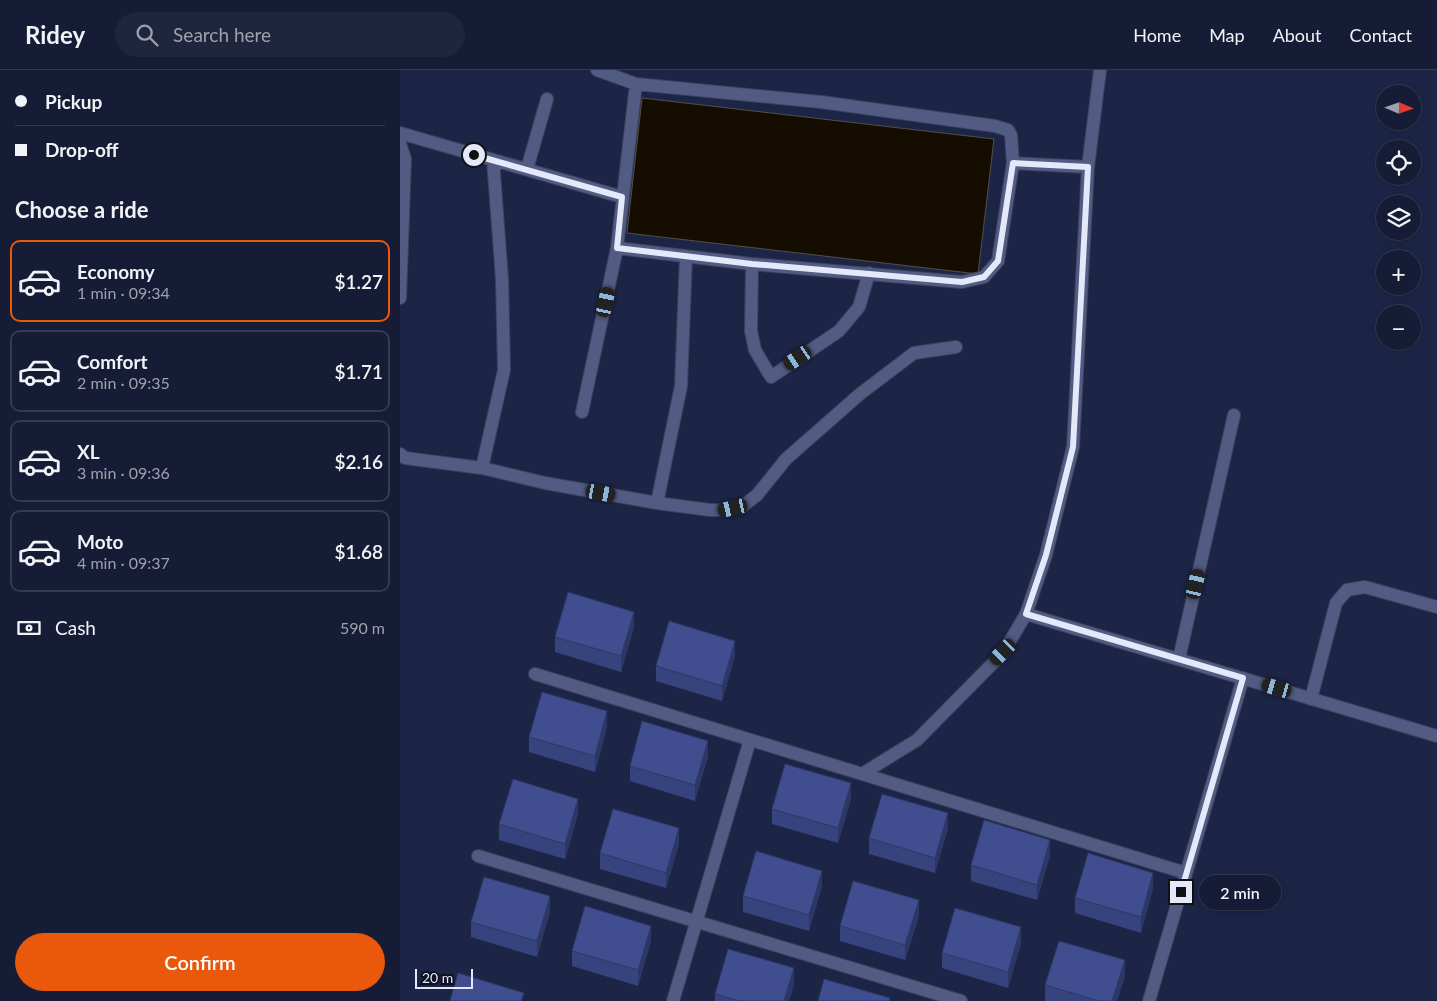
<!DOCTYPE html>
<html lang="en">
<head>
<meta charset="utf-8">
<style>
	body { margin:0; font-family:Lato,sans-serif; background:#1f253d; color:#f1f3f6; height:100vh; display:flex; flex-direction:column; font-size:19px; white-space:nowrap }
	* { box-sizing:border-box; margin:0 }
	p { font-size:16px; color:#9ea1ad }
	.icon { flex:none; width:28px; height:28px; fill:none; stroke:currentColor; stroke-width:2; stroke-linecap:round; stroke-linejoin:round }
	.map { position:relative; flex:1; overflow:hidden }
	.side { display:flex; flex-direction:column; background:#161c35; width:400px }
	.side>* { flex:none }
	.hud { display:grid; align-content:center; height:110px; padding:0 15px; background:#161c35 }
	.needle { width:32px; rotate:92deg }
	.tools { position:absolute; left:976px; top:15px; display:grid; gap:10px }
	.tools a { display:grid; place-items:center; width:45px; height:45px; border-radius:50%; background:#161c35; box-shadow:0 2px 8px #0003,0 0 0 1px #353a50; font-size:25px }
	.scale { position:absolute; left:15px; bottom:12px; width:58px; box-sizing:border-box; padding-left:5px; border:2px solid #e3e9fb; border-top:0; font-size:14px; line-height:18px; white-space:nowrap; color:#e3e9fb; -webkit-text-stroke:4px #0c0f1f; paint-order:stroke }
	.end { position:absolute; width:22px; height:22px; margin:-11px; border:6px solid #e3e9fb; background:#111; box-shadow:0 0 0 2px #111 }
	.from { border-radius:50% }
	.bubble { position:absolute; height:35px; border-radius:18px; background:#161c35; box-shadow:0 2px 8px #0003,0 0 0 1px #353a50; font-size:16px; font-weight:600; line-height:35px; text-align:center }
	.car { position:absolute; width:15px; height:30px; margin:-15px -8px; border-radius:6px; box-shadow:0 0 4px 1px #0007; background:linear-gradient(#222 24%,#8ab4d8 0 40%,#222 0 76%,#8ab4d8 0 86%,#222 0) }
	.hud b { display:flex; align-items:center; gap:18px; height:48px; font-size:19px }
	.hud b+b { border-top:1px solid #353a50 }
	.hud i { width:12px; height:12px; background:#f1f3f6 }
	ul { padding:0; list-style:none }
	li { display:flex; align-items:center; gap:15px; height:82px; margin:0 10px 8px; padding:0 5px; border:2px solid #353a50; border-radius:10px }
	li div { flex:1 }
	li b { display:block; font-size:19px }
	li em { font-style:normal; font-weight:600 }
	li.on { border-color:#ea580c }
	li>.icon { width:45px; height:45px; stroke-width:1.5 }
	h2 { padding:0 15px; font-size:22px; line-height:60px }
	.pay { display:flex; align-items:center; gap:12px; height:55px; padding:0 15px; font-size:19px }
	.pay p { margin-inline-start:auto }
	.action { display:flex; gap:10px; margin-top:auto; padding:10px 15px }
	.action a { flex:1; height:58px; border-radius:30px; background:#ea580c; color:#fff; font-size:20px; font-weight:600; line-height:58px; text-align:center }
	header { display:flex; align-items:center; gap:30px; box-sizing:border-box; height:70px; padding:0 25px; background:#161c35; border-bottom:1px solid #353a50 }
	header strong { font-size:24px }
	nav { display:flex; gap:28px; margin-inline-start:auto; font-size:18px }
	.search { width:350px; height:45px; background:#1f253d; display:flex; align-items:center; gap:12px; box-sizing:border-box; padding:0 18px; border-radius:28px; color:#9ea1ad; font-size:19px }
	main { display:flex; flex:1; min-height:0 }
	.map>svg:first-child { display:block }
	.water { fill:#150d00; stroke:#534f4b }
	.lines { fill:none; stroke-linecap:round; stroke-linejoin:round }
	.minor-casing { stroke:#3d415e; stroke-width:14 }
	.minor { stroke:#525c83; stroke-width:12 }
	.wall { fill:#37437c }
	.shaded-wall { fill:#2d3765 }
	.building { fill:#404e90; stroke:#2d3765 }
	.route { stroke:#e3e9fb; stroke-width:6 }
</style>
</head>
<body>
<header>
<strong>Ridey</strong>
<div class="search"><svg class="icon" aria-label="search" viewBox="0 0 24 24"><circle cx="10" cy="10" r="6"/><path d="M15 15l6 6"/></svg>Search here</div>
<nav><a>Home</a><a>Map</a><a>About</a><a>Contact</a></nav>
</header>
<main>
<section class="side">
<div class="hud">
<b><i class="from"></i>Pickup</b>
<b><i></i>Drop-off</b>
</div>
<h2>Choose a ride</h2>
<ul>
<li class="on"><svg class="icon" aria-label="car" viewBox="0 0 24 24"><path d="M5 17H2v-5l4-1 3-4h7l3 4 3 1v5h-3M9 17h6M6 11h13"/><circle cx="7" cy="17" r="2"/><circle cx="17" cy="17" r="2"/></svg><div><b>Economy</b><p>1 min · 09:34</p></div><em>$1.27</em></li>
<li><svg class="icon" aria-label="car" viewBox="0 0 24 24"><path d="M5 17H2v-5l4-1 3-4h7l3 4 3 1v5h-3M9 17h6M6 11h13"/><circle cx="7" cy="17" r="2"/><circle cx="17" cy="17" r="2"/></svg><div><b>Comfort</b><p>2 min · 09:35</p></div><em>$1.71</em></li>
<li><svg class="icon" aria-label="car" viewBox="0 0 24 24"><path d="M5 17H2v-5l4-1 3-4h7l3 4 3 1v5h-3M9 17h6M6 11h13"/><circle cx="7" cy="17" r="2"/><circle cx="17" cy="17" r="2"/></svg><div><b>XL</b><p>3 min · 09:36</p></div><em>$2.16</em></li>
<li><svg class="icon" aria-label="car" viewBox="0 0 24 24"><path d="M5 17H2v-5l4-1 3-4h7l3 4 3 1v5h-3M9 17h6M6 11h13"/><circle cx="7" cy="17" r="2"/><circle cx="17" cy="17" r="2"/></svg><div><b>Moto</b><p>4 min · 09:37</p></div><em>$1.68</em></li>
</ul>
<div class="pay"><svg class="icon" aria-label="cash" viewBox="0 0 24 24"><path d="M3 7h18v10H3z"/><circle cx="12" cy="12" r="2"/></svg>Cash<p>590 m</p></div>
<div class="action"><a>Confirm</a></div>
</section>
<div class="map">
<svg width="1037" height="931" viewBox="0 0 1037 931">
	<rect width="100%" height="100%" fill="#1d2547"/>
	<path class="water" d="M242 28 594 69 578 204 227 163Z"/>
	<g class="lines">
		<g class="minor-casing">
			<path id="minor" d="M197 0 236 14
				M236 14 421 32 595 56 608 60 611 65 613 93 598 191 584 207 562 212 352 194 217 178Z
				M0 63 222 127
				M0 74 5 89 0 228
				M613 93 688 97
				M127 99 147 29
				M352 194 351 261 355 280 371 307 439 261 459 237 469 203
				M182 342 217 178
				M0 384 5 388 82 398 145 413 257 433 310 440H323L343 436 357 425 386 389 460 324 514 283 556 277
				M82 398 104 300 102 209 93 90
				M257 433 281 316 286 186
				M626 544 1037 666
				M779 589 834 345
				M135 604 786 803
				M911 629 936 533 947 520 965 517 1037 537
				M462 704 517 670 603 583 626 544 646 485 673 377 688 97 700 0
				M78 786 561 931
				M273 931 350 670
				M749 931 843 608"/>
		</g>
		<use href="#minor" class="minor"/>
	</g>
	<path class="wall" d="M234 557 221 602 155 582V567Z
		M335 586 322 631 256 611V596Z
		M207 657 195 702 129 682V667Z
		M308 686 295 731 230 711V696Z
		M451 729 438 773 372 754V739Z
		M178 744 165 789 99 770V754Z
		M548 758 535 803 469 784V768Z
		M279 774 266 818 200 799V783Z
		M650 786 637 830 571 811V795Z
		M422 816 409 861 343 842V826Z
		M753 818 741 863 675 843V828Z
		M150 842 137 887 71 867V852Z
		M519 846 505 890 440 871V856Z
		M251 871 238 916 172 896V881Z
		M621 873 608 918 542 898V883Z
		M725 906 717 931H645V915Z
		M394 914 389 931H315V924Z"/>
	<path class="shaded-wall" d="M234 542V557L221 602V586Z
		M335 571V586L322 631V616Z
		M207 641V657L195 702V686Z
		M308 671V686L295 731V715Z
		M451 713V729L438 773V758Z
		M178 729V744L165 789V774Z
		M548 743V758L535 803V788Z
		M279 758V774L266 818V803Z
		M650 770V786L637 830V815Z
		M422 801V816L409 861V845Z
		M753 803V818L741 863V847Z
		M150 826V842L137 887V871Z
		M519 830V846L505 890V875Z
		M251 856V871L238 916V900Z
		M621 857V873L608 918V902Z
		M725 890V906L717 931H712Z
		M394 898V914L389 931H384Z"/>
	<path class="building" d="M168 522 234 542 221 586 155 567Z
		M269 551 335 571 322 616 256 596Z
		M142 622 207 641 195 686 129 667Z
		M242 651 308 671 295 715 230 696Z
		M385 694 451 713 438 758 372 739Z
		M113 709 178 729 165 774 99 754Z
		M482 724 548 743 535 788 469 768Z
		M213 739 279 758 266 803 200 783Z
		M584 750 650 770 637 815 571 795Z
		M356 781 422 801 409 845 343 826Z
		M688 783 753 803 741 847 675 828Z
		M84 807 150 826 137 871 71 852Z
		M453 811 519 830 505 875 440 856Z
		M185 836 251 856 238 900 172 881Z
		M555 838 621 857 608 902 542 883Z
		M659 871 725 890 712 931H699L645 915Z
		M328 879 394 898 384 931H340L315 924Z
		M58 903 124 923 121 931H50Z
		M424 909 490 928 489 931H418Z"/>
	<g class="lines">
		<path class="route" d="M74 85 222 127 217 178 352 194 562 212 584 207 598 191 613 93 688 97 673 377 646 485 626 544 843 608 781 822"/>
	</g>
</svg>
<div class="tools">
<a><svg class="needle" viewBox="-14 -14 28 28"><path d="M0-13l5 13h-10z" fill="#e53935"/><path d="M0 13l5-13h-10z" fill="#9ea1ad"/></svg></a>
<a><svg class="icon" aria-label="locate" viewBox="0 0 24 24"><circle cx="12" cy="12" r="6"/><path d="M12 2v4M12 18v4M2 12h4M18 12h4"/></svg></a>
<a><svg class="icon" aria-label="layers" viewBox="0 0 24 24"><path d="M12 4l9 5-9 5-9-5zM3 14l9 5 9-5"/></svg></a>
<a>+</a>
<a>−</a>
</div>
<div class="scale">20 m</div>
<i class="end from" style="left:74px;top:85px"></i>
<i class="end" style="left:781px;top:822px"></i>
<div class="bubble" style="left:799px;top:805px;width:82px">2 min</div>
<i class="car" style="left:206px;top:232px;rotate:12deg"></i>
<i class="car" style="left:398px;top:288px;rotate:236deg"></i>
<i class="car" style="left:201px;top:423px;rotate:100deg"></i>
<i class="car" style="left:333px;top:438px;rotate:257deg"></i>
<i class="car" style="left:796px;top:514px;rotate:13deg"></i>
<i class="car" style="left:603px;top:582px;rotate:224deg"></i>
<i class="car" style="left:877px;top:618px;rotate:286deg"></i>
</div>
</main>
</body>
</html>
